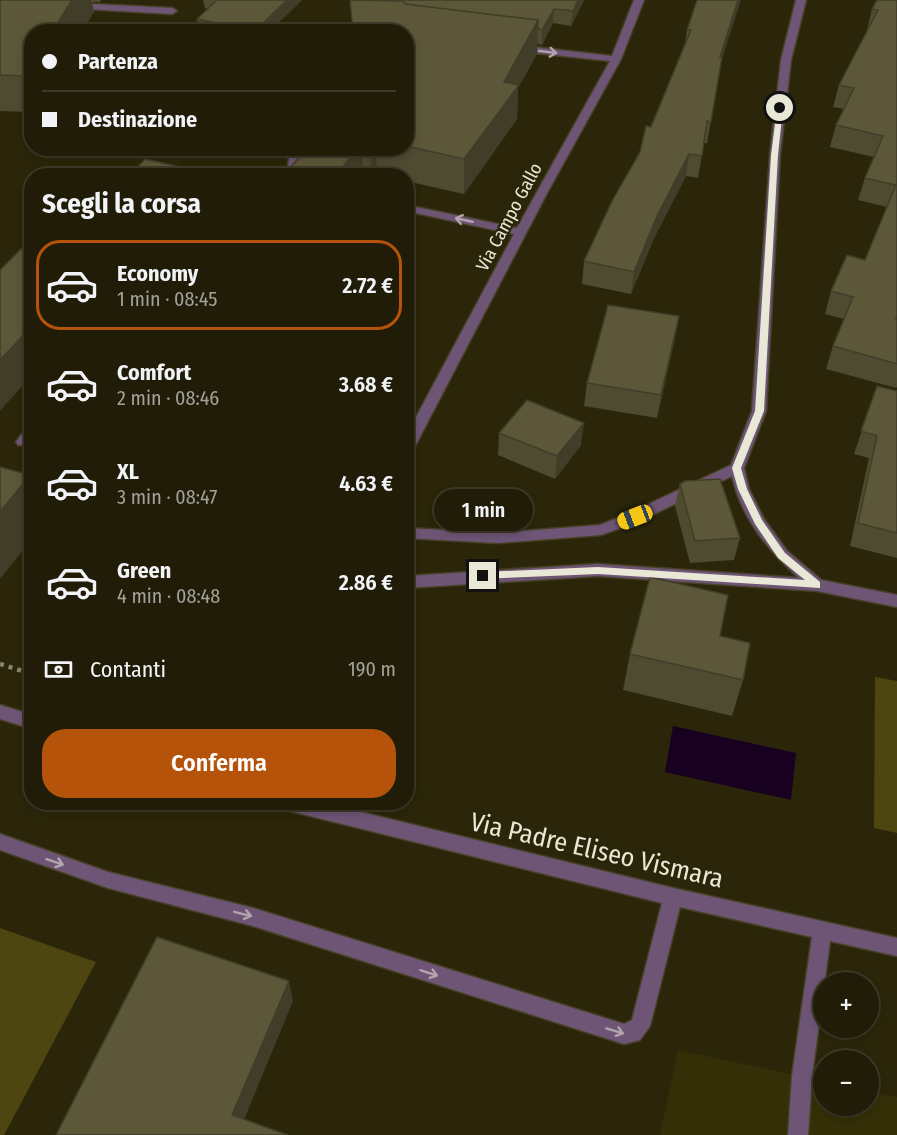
<!DOCTYPE html>
<html lang="it">
<head>
<meta charset="utf-8">
<style>
	body { margin:0; font-family:"Fira Sans Condensed",sans-serif; background:#2d2915; color:#f1f3f6; height:100vh; display:flex; flex-direction:column; font-size:22px; white-space:nowrap }
	* { box-sizing:border-box; margin:0 }
	p { font-size:20px; color:#a2a19b }
	.icon { flex:none; width:33px; height:33px; fill:none; stroke:currentColor; stroke-width:2; stroke-linecap:round; stroke-linejoin:round }
	.map { position:relative; flex:1; overflow:hidden }
	.side { position:absolute; left:24px; top:168px; width:390px; height:642px; display:flex; flex-direction:column; background:#201c07; border-radius:24px; box-shadow:0 3px 9px #0003,0 0 0 2px #3d3a28 }
	.side>* { flex:none }
	.hud { position:absolute; left:24px; top:24px; width:390px; height:132px; border-radius:24px; box-shadow:0 3px 9px #0003,0 0 0 2px #3d3a28; display:grid; align-content:center; height:132px; padding:0 18px; background:#201c07 }
	.tools { position:absolute; left:813px; top:972px; display:grid; gap:12px }
	.tools a { display:grid; place-items:center; width:66px; height:66px; border-radius:50%; background:#201c07; box-shadow:0 3px 9px #0003,0 0 0 2px #3d3a28; font-size:30px }
	.end { position:absolute; width:27px; height:27px; margin:-14px; border:8px solid #e9e7d6; background:#111; box-shadow:0 0 0 3px #111 }
	.from { border-radius:50% }
	.bubble { position:absolute; height:42px; border-radius:21px; background:#201c07; box-shadow:0 3px 9px #0003,0 0 0 2px #3d3a28; font-size:20px; font-weight:600; line-height:42px; text-align:center }
	.car { position:absolute; width:18px; height:36px; margin:-18px -9px; border-radius:8px; box-shadow:0 0 4px 2px #0007; background:linear-gradient(#f5c518 24%,#345 0 40%,#f5c518 0 76%,#345 0 86%,#f5c518 0) }
	.hud b { display:flex; align-items:center; gap:21px; height:57px; font-size:22px }
	.hud b+b { border-top:2px solid #3d3a28 }
	.hud i { width:15px; height:15px; background:#f1f3f6 }
	ul { padding:0; list-style:none }
	li { display:flex; align-items:center; gap:18px; height:90px; margin:0 12px 9px; padding:0 6px; border:3px solid transparent; border-radius:24px }
	li div { flex:1 }
	li b { display:block; font-size:22px }
	li em { font-style:normal; font-weight:600 }
	li.active { border-color:#b45309 }
	li>.icon { width:54px; height:54px; stroke-width:1.5 }
	h2 { padding:0 18px; font-size:27px; line-height:72px }
	.pay { display:flex; align-items:center; gap:15px; height:66px; padding:0 18px; font-size:22px }
	.pay p { margin-inline-start:auto }
	.button { display:flex; gap:12px; margin-top:auto; padding:12px 18px }
	.button a { flex:1; height:69px; border-radius:24px; background:#b45309; color:#fff; font-size:24px; font-weight:600; line-height:69px; text-align:center }
	.map>svg:first-child { display:block }
	.built { fill:#352f07 }
	.green { fill:#4e4611 }
	.water { fill:#180020 }
	.lines { fill:none; stroke-linecap:round; stroke-linejoin:round }
	.minor-casing { stroke:#464126; stroke-width:3 }
	.path { stroke:#8a8770; stroke-width:4.5; stroke-dasharray:4 5; stroke-linecap:butt }
	.minor { fill:#6e5576; fill-rule:evenodd }
	.wall { fill:#4f4b31 }
	.shaded-wall { fill:#403d28 }
	.building { fill:#5c5739; stroke:#403d28; stroke-width:1.5 }
	.oneway { stroke:#b2a5ab }
	.route { fill:#e9e7d6 }
	.labels { text-anchor:middle; stroke-width:4.5; stroke-linejoin:round; paint-order:stroke }
	.far-street-label { font-size:18px; fill:#e9e7d6; stroke:#2b2609 }
	.near-street-label { font-size:26px; fill:#e9e7d6; stroke:#2b2609 }
</style>
</head>
<body>
<div class="map">
<svg width="897" height="1135" viewBox="0 0 897 1135">
	<rect width="100%" height="100%" fill="#2b2609"/>
	<path class="built" d="M678 1050 823 1081 824 1106H868L869 1091 897 1097V1135H660Z"/>
	<path class="green" d="M875 677 897 681V833L874 828Z
		M0 928 96 962 4 1135H0Z"/>
	<path class="water" d="M673 726 796 753 791 800 665 772Z"/>
	<g class="lines">
		<g class="minor-casing">
			<path id="minor" d="M634 0H644L621 59 546 195 413 450 406 455V436L514 234 406 211V205L517 228 610 61 516 51 511 48 516 45 612 56Z
				M796 0H806L791 60 780 155 766 411 744 468 749 489 764 519 787 551 821 580 897 595V607L817 591 598 576 406 588V576L598 564 799 578C768 551 741 517 732 476L640 521 601 535 498 543 406 538V528L498 533 600 525 630 513 731 465 752 411 770 155 781 60Z
				M72 3 172 8 177 11 172 14 69 8V4Z
				M353 23 406 29 411 32 406 35V32L353 29 322 32Z
				M290 148H300L298 168 304 176H293L288 168Z
				M32 427V441L28 445H18L16 442C20 436 25 429 32 427Z
				M0 705 32 715V729L0 719Z
				M278 802H320L673 888 897 938V956L830 941 812 1076 808 1135H788L792 1076 812 937 680 907 650 1026 640 1040 624 1044 253 926 108 888 0 850V834L108 872 253 908 624 1024 632 1020 662 903 286 810 280 807Z"/>
		</g>
		<path class="path" d="M0 664 32 674"/>
		<use href="#minor" class="minor"/>
	</g>
	<path class="wall" d="M0 0H101L100 2H92L94 12 32 32V112L0 111Z
		M203 0H302L269 32H199L197 19 208 9 205 8Z
		M350 0H584L571 26 553 23 542 45 537 44V54L518 88 517 119 464 194 406 181V176H382L377 174 376 176H283L307 148H406V32Z
		M697 0 721 62 707 143H704L698 178 686 176 654 238 631 294 582 284 584 261 640 152 685 43 687 30Z
		M897 0V387L896 388 826 369 833 346 844 319 825 314 831 291 865 260 887 207 858 200 865 178 874 157 830 147 836 125 844 109 833 107 839 85 868 30H867L872 9Z
		M675 338 657 418 584 406 587 383Z
		M877 386 897 391V558L850 546 869 458 854 454Z
		M499 433 581 445 555 479 498 455Z
		M680 484 740 538 734 560 690 563 675 506Z
		M720 636 743 680 732 716 623 690 630 654Z"/>
	<path class="shaded-wall" d="M72 0H91L94 12 82 32H52Z
		M287 0H302L269 32H254Z
		M578 0H584L571 26 573 11Z
		M738 0H741L721 62 707 143 721 62 720 57Z
		M554 9 553 23 542 45V30Z
		M538 20 537 54 518 88 517 119 464 194V159L504 82Z
		M32 64V105L24 76Z
		M357 148H361L363 176H336Z
		M370 148H376L377 174 376 176H372Z
		M689 154 686 176 654 238 631 294 634 272 657 216Z
		M679 316 675 338 657 418 661 395Z
		M32 326V375L0 411V360Z
		M584 423 581 445 555 479 557 456Z
		M30 475 32 481V539L0 579V512Z
		M289 981 293 1001 239 1132 232 1115Z"/>
	<path class="building" d="M0 0H72L52 32H32V64L24 76 0 75Z
		M217 0H287L254 32H200L211 22 197 19Z
		M350 0 403 1 405 4 538 20 504 82 519 85 464 159 406 146V32H353Z
		M384 0H578L573 11 554 9 542 30 538 29V20L405 4 403 1Z
		M697 0H738L720 57H722L711 122 707 121 702 156 689 154 657 216 634 272 584 261 612 201 640 152 646 126 651 127 691 30H687Z
		M877 0H897V316L896 319H897V364L833 346 853 297 831 291 847 255 865 260 896 185 865 178 883 136 836 125 854 88 839 85 878 10 872 9Z
		M307 148H357L336 176H283Z
		M145 159 221 176H129Z
		M32 238V326L0 360V270Z
		M608 305 679 316 661 395 587 383Z
		M877 386 897 391V533L858 523 877 436 861 431Z
		M527 400 584 423 557 456 499 433Z
		M0 467 30 475 0 512Z
		M720 479 740 538 695 541 680 484 685 481Z
		M650 577 728 595 720 636 750 643 743 680 630 654Z
		M157 937 289 981 232 1115 288 1135H56Z"/>
	<defs><path id="oneway-shaft" d="M-6 0H5M1.5-3L5.5 0L1.5 3" fill="none" stroke-width="1.6" stroke-linecap="round" stroke-linejoin="round" transform="scale(1.5)"/></defs>
	<g class="oneway">
		<use href="#oneway-shaft" transform="translate(548 52) rotate(7)"/>
		<use href="#oneway-shaft" transform="translate(464 220) rotate(-168)"/>
		<use href="#oneway-shaft" transform="translate(55 862) rotate(19)"/>
		<use href="#oneway-shaft" transform="translate(243 914) rotate(14)"/>
		<use href="#oneway-shaft" transform="translate(429 973) rotate(18)"/>
		<use href="#oneway-shaft" transform="translate(615 1031) rotate(17)"/>
	</g>
	<path class="route" d="M780 106 783 108 778 155 764 411 741 468 747 489 762 520 785 553 820 582V588L598 574 480 579V574L483 572 598 567 805 580 778 558 755 524 738 489 732 468 755 411 771 155 777 108Z"/>
	<g class="labels">
		<g class="far-street-label">
			<text transform="translate(509 217) rotate(-62)" y="6">Via Campo Gallo</text>
		</g>
		<g class="near-street-label">
			<text transform="translate(597 850) rotate(13)" y="9">Via Padre Eliseo Vismara</text>
		</g>
	</g>
</svg>
<div class="tools">
<a>+</a>
<a>−</a>
</div>
<i class="end from" style="left:780px;top:108px"></i>
<i class="end" style="left:483px;top:576px"></i>
<div class="bubble" style="left:434px;top:489px;width:99px">1 min</div>
<i class="car" style="left:635px;top:517px;rotate:249deg"></i>
<div class="hud">
<b><i class="from"></i>Partenza</b>
<b><i></i>Destinazione</b>
</div>
<section class="side">
<h2>Scegli la corsa</h2>
<ul>
<li class="active"><svg class="icon" aria-label="car" viewBox="0 0 24 24"><path d="M5 17H2v-5l4-1 3-4h7l3 4 3 1v5h-3M9 17h6M6 11h13"/><circle cx="7" cy="17" r="2"/><circle cx="17" cy="17" r="2"/></svg><div><b>Economy</b><p>1 min · 08:45</p></div><em>2.72 €</em></li>
<li><svg class="icon" aria-label="car" viewBox="0 0 24 24"><path d="M5 17H2v-5l4-1 3-4h7l3 4 3 1v5h-3M9 17h6M6 11h13"/><circle cx="7" cy="17" r="2"/><circle cx="17" cy="17" r="2"/></svg><div><b>Comfort</b><p>2 min · 08:46</p></div><em>3.68 €</em></li>
<li><svg class="icon" aria-label="car" viewBox="0 0 24 24"><path d="M5 17H2v-5l4-1 3-4h7l3 4 3 1v5h-3M9 17h6M6 11h13"/><circle cx="7" cy="17" r="2"/><circle cx="17" cy="17" r="2"/></svg><div><b>XL</b><p>3 min · 08:47</p></div><em>4.63 €</em></li>
<li><svg class="icon" aria-label="car" viewBox="0 0 24 24"><path d="M5 17H2v-5l4-1 3-4h7l3 4 3 1v5h-3M9 17h6M6 11h13"/><circle cx="7" cy="17" r="2"/><circle cx="17" cy="17" r="2"/></svg><div><b>Green</b><p>4 min · 08:48</p></div><em>2.86 €</em></li>
</ul>
<div class="pay"><svg class="icon" aria-label="cash" viewBox="0 0 24 24"><path d="M3 7h18v10H3z"/><circle cx="12" cy="12" r="2"/></svg>Contanti<p>190 m</p></div>
<div class="button"><a>Conferma</a></div>
</section>
</div>
</body>
</html>
